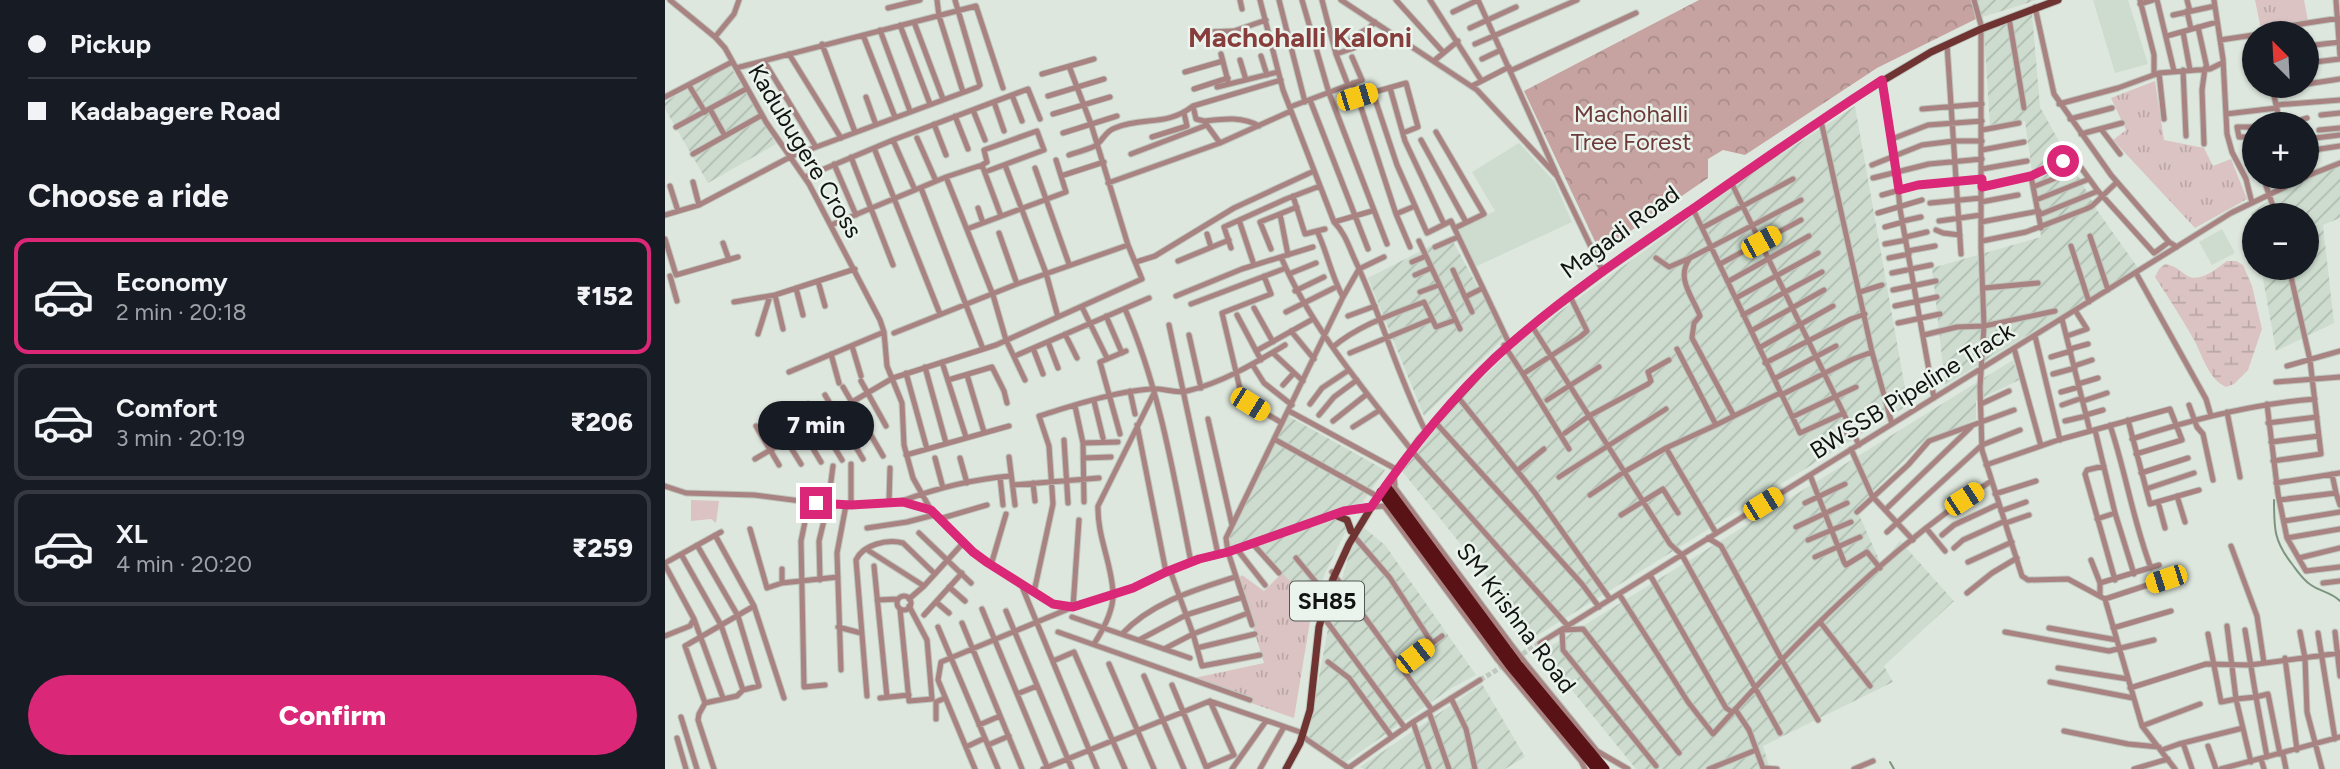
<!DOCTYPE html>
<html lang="en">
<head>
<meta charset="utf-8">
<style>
	body { margin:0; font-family:Figtree,sans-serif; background:#20242c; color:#f1f3f6; height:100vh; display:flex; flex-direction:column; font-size:26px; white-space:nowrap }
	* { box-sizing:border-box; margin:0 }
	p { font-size:23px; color:#9ea1a6 }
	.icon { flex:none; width:38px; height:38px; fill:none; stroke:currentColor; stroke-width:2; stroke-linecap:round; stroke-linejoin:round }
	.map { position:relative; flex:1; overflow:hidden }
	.sheet { display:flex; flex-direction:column; background:#171b24; width:665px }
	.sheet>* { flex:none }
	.banner { display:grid; align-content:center; height:154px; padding:0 28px; background:#171b24 }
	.needle { width:46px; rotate:336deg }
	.tools { position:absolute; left:1577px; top:21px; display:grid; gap:14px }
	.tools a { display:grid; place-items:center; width:77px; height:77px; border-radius:50%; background:#171b24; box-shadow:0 2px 5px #0004; font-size:35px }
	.end { position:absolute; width:32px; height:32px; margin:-16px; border:9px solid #db2777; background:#fff; box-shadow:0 0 0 4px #fff }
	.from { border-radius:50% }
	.bubble { position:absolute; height:49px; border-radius:24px; background:#171b24; box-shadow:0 2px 5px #0004; font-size:23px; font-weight:800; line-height:49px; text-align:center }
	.car { position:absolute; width:21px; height:42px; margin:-21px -10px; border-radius:9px; box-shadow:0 0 5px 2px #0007; background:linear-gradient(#f5c518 24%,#345 0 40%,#f5c518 0 76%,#345 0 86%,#f5c518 0) }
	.banner b { display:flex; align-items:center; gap:24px; height:66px; font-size:26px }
	.banner b+b { border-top:2px solid #363941 }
	.banner i { width:18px; height:18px; background:#f1f3f6 }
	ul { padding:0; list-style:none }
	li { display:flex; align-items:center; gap:21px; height:116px; margin:0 14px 10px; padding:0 14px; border:4px solid #363941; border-radius:14px }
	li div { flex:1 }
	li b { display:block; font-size:26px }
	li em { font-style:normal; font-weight:800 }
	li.active { border-color:#db2777 }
	li>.icon { width:63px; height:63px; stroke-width:1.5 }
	h2 { padding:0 28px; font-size:32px; line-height:84px }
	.button { display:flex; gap:14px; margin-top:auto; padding:14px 28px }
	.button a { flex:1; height:80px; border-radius:42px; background:#db2777; color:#fff; font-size:28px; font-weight:800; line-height:80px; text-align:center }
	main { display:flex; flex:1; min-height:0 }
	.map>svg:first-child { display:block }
	.built { fill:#cddcce }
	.industrial { fill:url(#industrial-furrows) }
	.grass { fill:url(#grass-tufts) }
	.forest { fill:url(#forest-crowns) }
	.wetland { fill:url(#wetland-marsh) }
	.park { fill:#dac3c2 }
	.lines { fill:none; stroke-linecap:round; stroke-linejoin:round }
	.stream { stroke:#7d947f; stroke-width:2 }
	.minor-tunnel { stroke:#bfc7bf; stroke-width:5; stroke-dasharray:5 2.5; stroke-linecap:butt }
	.minor-casing { stroke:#bdc5bd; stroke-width:7 }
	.major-casing { stroke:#bdc5bd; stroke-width:9 }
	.highway-casing { stroke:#bdc5bd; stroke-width:10 }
	.minor { stroke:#a88381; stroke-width:5 }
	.major { stroke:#6f3332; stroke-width:7 }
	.highway { stroke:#591316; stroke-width:9 }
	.minor-bridge-casing { stroke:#bdc5bd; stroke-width:7; stroke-linecap:butt }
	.highway-bridge-casing { stroke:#bdc5bd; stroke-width:10; stroke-linecap:butt }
	.minor-bridge { stroke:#a88381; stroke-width:5 }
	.highway-bridge { stroke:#591316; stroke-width:9 }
	.route { stroke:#db2777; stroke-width:9 }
	.labels { text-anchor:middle; stroke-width:5; stroke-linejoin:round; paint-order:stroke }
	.shield { fill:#ebf4ec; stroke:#525753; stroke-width:2 }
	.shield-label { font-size:23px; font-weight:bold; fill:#111411 }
	.park-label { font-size:24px; fill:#6d3a39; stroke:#ebf4ec }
	.street-label { font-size:24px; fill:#111411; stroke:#ebf4ec }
	.quarter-label { font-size:28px; font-weight:bold; fill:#863d3c; stroke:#ebf4ec }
</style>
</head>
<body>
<main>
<section class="sheet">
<div class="banner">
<b><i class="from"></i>Pickup</b>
<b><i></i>Kadabagere Road</b>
</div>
<h2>Choose a ride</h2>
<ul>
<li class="active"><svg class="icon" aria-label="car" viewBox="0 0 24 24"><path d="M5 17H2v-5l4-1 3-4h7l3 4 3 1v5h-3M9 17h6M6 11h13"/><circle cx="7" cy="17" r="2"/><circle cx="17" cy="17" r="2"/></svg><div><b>Economy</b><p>2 min · 20:18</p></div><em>₹152</em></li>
<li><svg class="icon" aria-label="car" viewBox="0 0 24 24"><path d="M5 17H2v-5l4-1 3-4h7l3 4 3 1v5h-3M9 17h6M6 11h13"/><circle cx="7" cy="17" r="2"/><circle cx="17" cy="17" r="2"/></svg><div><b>Comfort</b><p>3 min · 20:19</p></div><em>₹206</em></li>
<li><svg class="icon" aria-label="car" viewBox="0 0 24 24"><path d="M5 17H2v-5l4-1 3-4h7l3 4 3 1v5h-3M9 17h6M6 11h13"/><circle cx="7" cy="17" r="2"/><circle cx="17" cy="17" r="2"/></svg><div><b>XL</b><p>4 min · 20:20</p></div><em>₹259</em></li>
</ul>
<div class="button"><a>Confirm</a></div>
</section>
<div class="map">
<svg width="1675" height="769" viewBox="0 0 1675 769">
	<defs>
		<pattern id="industrial-furrows" width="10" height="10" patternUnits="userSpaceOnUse" patternTransform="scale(1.75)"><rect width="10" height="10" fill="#cddcce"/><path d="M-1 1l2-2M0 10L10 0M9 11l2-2" fill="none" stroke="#afbcb0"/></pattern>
		<pattern id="grass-tufts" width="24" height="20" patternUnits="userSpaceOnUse" patternTransform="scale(1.75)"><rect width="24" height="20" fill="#dac3c2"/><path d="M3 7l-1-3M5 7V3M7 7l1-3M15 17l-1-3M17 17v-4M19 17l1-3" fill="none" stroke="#baa7a6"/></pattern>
		<pattern id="forest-crowns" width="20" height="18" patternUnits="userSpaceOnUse" patternTransform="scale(1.75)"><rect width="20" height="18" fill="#c6a3a1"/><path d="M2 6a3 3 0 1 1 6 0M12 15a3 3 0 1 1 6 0" fill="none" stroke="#a98b8a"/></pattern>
		<pattern id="wetland-marsh" width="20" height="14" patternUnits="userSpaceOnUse" patternTransform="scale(1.75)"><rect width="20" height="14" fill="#dac3c2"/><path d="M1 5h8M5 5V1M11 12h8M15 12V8" fill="none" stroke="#baa7a6"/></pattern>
	</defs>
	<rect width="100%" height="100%" fill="#dee7de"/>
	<path class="built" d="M1428 0H1463L1483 64 1450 73Z
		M854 143 889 181 907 222 810 267 794 229 830 211 807 172Z
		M1557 229 1570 253 1547 265 1534 242Z"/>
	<path class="industrial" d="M1306 0H1372L1311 19Z
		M1367 13 1375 107 1432 210 1473 268 1280 385 1267 268 1376 237 1360 121 1325 127 1319 32Z
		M64 64 111 144 43 183 0 109V102Z
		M1190 106 1243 405 870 637 737 471 781 415 858 338 1085 175Z
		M1675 165V218L1658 225 1669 323 1611 351 1596 268H1642V215H1589V228L1586 213 1622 188Z
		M785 236 840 337 759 416 703 278Z
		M1348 360 1354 380 1311 401V419L1255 445 1191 508 1216 564 1235 541 1289 601 1219 666 1228 682 1098 746 1105 769H971L876 652Z
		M623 416 720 470 697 503 565 547V535Z
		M666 518 684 525 661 571 648 603 617 573 593 544Z
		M698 527 720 545 811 675 785 689 681 762 643 737 664 623 685 551Z
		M817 684 860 757 840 769H699L695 767Z"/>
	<path class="grass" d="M1590 0H1639L1643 21 1596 29Z
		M1490 81 1499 140 1539 148 1548 166 1566 159 1582 199 1530 228 1448 140 1461 130 1446 98Z
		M617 573 648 603 629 718 520 680 599 663 573 579 577 575 599 591Z"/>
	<path class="forest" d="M1034 0H1306L1311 19 1212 68 1080 155 1058 150 1043 159V178L935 252 859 91Z"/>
	<path class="wetland" d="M1562 261H1571L1578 265 1587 286 1597 329 1583 370 1569 384 1561 387C1543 379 1537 354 1528 338 1516 317 1503 297 1490 277L1494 269 1500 264C1510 266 1513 269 1521 275 1534 284 1551 269 1562 261Z"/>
	<path class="park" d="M26 500 54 501 51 523 46 519 26 521Z"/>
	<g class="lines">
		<path class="stream" d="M1609 500C1609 529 1609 541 1627 564 1633 572 1638 580 1646 585 1656 592 1666 592 1675 601
			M1225 762 1229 769"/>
		<path class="minor-tunnel" d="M851 658 875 643
			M815 680 840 665"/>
		<g class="minor-casing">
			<path id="minor" d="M5 0 50 37 60 48 101 122 144 184 215 320 219 332 222 366 237 403 239 445 248 478 266 510 308 553 377 598 388 604 408 607 468 588 526 562 563 552 622 530 691 508 719 506 832 659
				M272 0 274 16 298 92
				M575 0 577 9
				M595 0 618 90 669 222C680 233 684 247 690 260 716 315 732 374 759 428
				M614 0 640 102
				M637 0 664 93 722 244
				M657 0 671 54 683 85
				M676 0 812 90 892 176 938 272
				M731 0 778 52
				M765 0 816 80
				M813 0 891 173
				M1309 0 1316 25V247L1319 326 1315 387 1317 450 1357 576 1363 580 1403 579 1440 599 1477 726 1510 769
				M1475 0 1489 55V75
				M1492 0 1509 71
				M1522 0 1525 11
				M1549 0 1558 59 1562 134 1567 152 1581 179 1587 203
				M1671 0 1675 55
				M1475 4 1488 0
				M1370 7 1389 94 1446 175 1504 242 1512 247
				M223 8 255 0
				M1522 11 1526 29
				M788 12 813 0
				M1508 15 1550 6
				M1344 18 1359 108
				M249 22 278 99
				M235 25 265 104
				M1533 27 1542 68
				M805 28 851 7
				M215 30 245 111
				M543 32 569 31 601 20
				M1518 32 1525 70
				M1597 33 1623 26 1675 18
				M198 35 230 117
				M1502 36 1552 22
				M50 37 69 14 74 0
				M686 38 704 28 710 22
				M1555 40 1589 35
				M157 44 190 132
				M810 44 912 0
				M1282 45 1296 254
				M1642 46 1675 42
				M124 54 176 138
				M556 54 563 81
				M671 54 689 48
				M596 56 602 75
				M817 59 836 50
				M575 60 581 80
				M770 60 793 41
				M99 61 151 147
				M1642 63 1675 59
				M71 68 311 6 338 88
				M1518 70 1521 136
				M845 71 971 13
				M520 72 558 61
				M1494 73 1499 119
				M377 74 429 59
				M1217 80 1230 157 1235 209 1269 398
				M688 83 731 214 745 247
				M1642 84 1675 79
				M807 86 844 67
				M1607 86 1611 105
				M25 87 40 112
				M552 87 613 72
				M725 88 740 141 779 224
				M529 89 563 78
				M1609 90 1636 86
				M708 93 732 165 762 233 786 221 843 341
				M347 95 357 121
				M383 96 439 79
				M0 97 67 62
				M201 97 211 125
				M692 97 741 83 753 127 738 133
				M645 100 703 249
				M329 102 339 131
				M1394 104 1453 88 1494 73 1545 69 1557 63
				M1611 105 1675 100
				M528 106 531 119 539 121 555 143
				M625 107 697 80 687 57
				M45 109 60 136
				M1257 109 1317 104
				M308 110 320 140
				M388 114 445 97
				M1561 114 1612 108 1614 124
				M1656 115 1675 113
				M290 116 303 149
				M1405 119 1447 108
				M539 121C557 119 577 116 594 126
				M1156 121 1207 352 1227 424
				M269 124 281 155
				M1622 124 1642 118
				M11 127 81 89
				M1589 127H1572L1574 137H1589
				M1436 129 1455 154
				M1317 130 1354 123
				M1654 130 1675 128
				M771 132 819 214 790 228
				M398 133 452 116
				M1416 134 1457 123
				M487 137 522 126 519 113
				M1582 137 1589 155
				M252 138 271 181
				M1227 139 1263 125 1317 121
				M1642 139 1675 135
				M228 140 250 190
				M756 140 801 222
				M1539 144 1537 90 1540 68
				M209 148 275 314
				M1317 150 1359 142
				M28 154 97 115
				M466 154 542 125
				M404 155C412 152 422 150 430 146 438 141 440 131 450 128 478 116 501 127 528 106L616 80
				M1642 155 1655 149 1675 146
				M186 157 228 265
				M169 164 191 215
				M317 165 322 162 319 150 372 131 379 150 320 172
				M340 165 381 273 393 317
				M1207 165 1257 145 1289 141H1317
				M370 168 404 264
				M1317 169 1362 161
				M396 176 439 162
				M1366 176 1376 228
				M1642 176 1675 163
				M140 177 228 140 363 89 375 119
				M281 177 328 295 341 340 360 380
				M1598 177 1611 215
				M1208 178 1264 164 1317 159
				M1128 179 1037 228 1135 433 1179 413
				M28 182 34 205
				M1066 182 1194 445
				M443 183 555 143 626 111
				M5 186 13 211
				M1316 187 1366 176 1409 158 1433 191 1489 253 1504 242
				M1368 187 1416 168
				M256 188 318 349
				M1217 195 1253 185 1317 179
				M628 196 640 234 660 229
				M1371 200 1424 179
				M1316 202 1353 195
				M1265 203 1316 198
				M313 208 318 223
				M1028 209 1037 228
				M1213 213 1257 200
				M615 214 623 255
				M731 214 750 206
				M0 215 34 205 127 156 313 87 315 85 290 0
				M1374 215 1433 191
				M574 220 589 265
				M1238 221 1256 217
				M1274 221 1316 215
				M669 222 707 211
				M1316 222 1374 211
				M166 225 281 177 317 165 336 216
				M1220 227 1238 222
				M302 229 401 192 391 160
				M1271 230 1278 233 1295 235
				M652 231C663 254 665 273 678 297
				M334 233 352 284
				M542 234 546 247
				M1425 236 1443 290
				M1241 237 1262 232
				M0 239 11 275 73 257
				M754 241 795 329
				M1317 241 1361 232 1421 209 1427 206 1452 182
				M58 243 64 260
				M1220 244 1241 240
				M1406 246 1424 302
				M770 247 793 237
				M566 248 559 227 621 199 655 186
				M606 249 595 222 632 207
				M1243 251 1270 246
				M616 257C646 327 697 387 744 447
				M991 258 1004 267 1025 258C1010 278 1028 297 1035 316L1029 323 1027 338 1069 416
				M1025 258 1136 200
				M1224 258 1244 254
				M513 261 564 240
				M471 262 490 256 569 208 649 171
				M747 262 761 256
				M1055 264 1136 220
				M788 270 800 297 818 288
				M1227 273 1266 265
				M1471 273 1541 399 1546 416
				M624 274 651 263
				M750 275 766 268
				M5 276 12 301
				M153 281 160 306
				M1064 281 1144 236
				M131 288 138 315
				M1319 288 1373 283
				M1228 290 1271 281
				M630 291 659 277
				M755 292 774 285
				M1195 292 1217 285
				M110 295 118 329
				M511 296 577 269 648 247
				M800 297 807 312
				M1071 298 1153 253
				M69 302 110 295 190 269
				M526 304 621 268
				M1230 306 1272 297
				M417 307 442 358
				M589 308 608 342
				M460 309C495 389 509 477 526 562
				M621 312 669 288
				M572 315 596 360
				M1078 315 1157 272
				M441 316 457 353
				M683 316 710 306
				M1397 319 1425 431
				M1233 323 1275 314
				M504 325 553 554
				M867 326 1005 544 1017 555 1115 733
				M626 331 649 359
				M1086 331 1159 290
				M229 333 352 284 463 245
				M93 334 105 296
				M400 334 412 358
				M524 335 536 388
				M1259 335 1292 327 1319 326 1390 311
				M1370 336 1395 440
				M1402 336 1422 329 1410 310
				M383 342 393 368
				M839 345 858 374 915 337 922 331 905 296
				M187 346 196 376
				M668 347C694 325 728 314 759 302L771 327 790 320
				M368 348 378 374
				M1094 348 1168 306
				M1349 348 1376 446
				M1405 349 1423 344
				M591 351 648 319
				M608 353 638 381
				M685 353 767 319
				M166 354 174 383
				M350 356 484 298
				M1386 357 1406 351
				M277 362 301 437
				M1100 363 1186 319 1200 314
				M587 364 599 383 627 405
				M1409 366 1427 360
				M1622 366 1675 351
				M260 367 281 443
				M124 372 219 332
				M241 373 262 449
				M858 374 904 449
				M1388 374 1410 368
				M302 375 319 432
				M1109 379 1171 346
				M283 380 327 367 339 391 342 403
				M196 381 221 426
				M1611 382 1675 377
				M1413 384 1433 378
				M618 385 628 374
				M178 387 218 456
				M465 391 470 414
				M1396 392 1414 387
				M576 393 557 313 606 294 599 276
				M160 395 198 459
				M1116 395 1188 359 1207 352
				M793 397 870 493 945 599
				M882 400 934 367
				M429 401 438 438
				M1418 401 1442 393
				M143 404 177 460
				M585 404 617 423
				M645 404 657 388 684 370
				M1316 404 1344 391
				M1602 404 1613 494 1622 538 1641 571 1675 567
				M1397 405 1417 398
				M1524 405 1532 427 1538 434 1548 480
				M410 406 418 443 419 502
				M125 410 156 462
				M624 411 729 468
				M1562 412 1575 477
				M654 415 669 397 692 380
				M1421 415 1438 410
				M107 417 136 464
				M1127 417 1191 387
				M543 419 567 525
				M1463 420 1485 504 1534 490
				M668 421 702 394
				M1400 421 1421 416
				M770 422 917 584 934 607
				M1603 423 1652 417
				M472 425 501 572
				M1051 425 1115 393
				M1445 425C1461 473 1468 521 1486 568
				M91 426 114 465
				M688 427 715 410
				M1430 430 1450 513 1469 574
				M900 433 924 416 983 384 986 381 983 372 1004 360
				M455 434 435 362 461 351
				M609 439 710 495
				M1467 439C1528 419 1587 404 1650 399
				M399 440 403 503
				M1165 441 1187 430
				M1606 442 1654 436
				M418 443 453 442
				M1001 448 1051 425 1012 349
				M1186 449 1207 496 1248 540
				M746 450 903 626
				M241 455 344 426
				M344 457 350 505
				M270 458 278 488
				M295 458 302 483
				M418 458 446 457
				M90 459 228 378 331 345 477 279 463 245 426 124 404 66
				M1608 461 1656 454 1645 360 1624 268
				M1321 465 1393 440 1505 409 1517 440 1471 454
				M1439 466 1422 470 1420 474 1450 580
				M853 470 879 449
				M1476 473 1523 458
				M729 475 730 488 848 647
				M1145 475 1179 562 1181 565 1202 552 1215 568
				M335 477 338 505
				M894 477 1001 409
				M368 483 370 501
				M1611 483 1675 473
				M348 485 434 478
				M0 486 21 493 89 495 151 503 186 505 238 502 266 510
				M1481 489 1529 473
				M1671 493 1675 505
				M1330 494 1371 481
				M925 495 959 472 1001 448 1051 533
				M1512 496 1520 522
				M1614 500 1671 493 1667 474
				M237 501C272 488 309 479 346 476
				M144 502 136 541 139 687 160 685
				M224 502 225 468
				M1493 502 1500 528
				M1140 503 1180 484
				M186 505V464
				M1220 510 1306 427
				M1336 511 1361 502
				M1192 512 1243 465 1264 441 1349 410
				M956 515 998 489 1013 513
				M274 519 322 505
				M1432 519 1450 513
				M1619 521 1675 512
				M1341 523 1364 515
				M1131 527 1182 503
				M202 528 242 522 269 515
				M1261 528 1280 551
				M85 529 102 588 117 583 173 577
				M1222 532 1317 445 1355 430
				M254 533 306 583
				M50 535 89 606 119 698
				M688 535 725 578 767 643
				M1277 535 1289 525 1334 504
				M1043 538 1056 546 1117 660 1153 720
				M1622 538 1675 529
				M1143 540 1186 522
				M587 543 614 573
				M32 545 73 616 94 686 78 690 72 696 40 703 34 714 33 720 49 769
				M1566 546 1592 616 1599 663
				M571 548 600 585
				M1289 548 1298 540 1340 521
				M201 549 259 586
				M16 554 56 625 78 690
				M1150 557 1195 537
				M631 558 660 593
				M1634 558 1675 548
				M1426 560 1435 583V596
				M1303 562 1347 542
				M0 563 56 532
				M0 565 29 619 25 626 0 636
				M326 565 341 514
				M209 566 222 697
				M505 570 528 634 583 613
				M667 572 767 710
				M985 575 1061 708 1067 712
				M155 580 154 541 163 504 168 466
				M117 583V569
				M1435 583 1494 565
				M1658 583 1675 581
				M284 587 300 601
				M358 589 432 769
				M369 592 388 504 384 446 374 416C410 405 448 392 485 389 498 387 508 394 522 391 557 383 590 363 620 345
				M1302 593 1327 573 1352 558
				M954 594 1023 702 1048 734C1130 642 1223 549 1326 481
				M232 603a7 7 0 1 1 14 0a7 7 0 1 1-14 0Z
				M244 599 259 586 299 542
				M1440 599 1501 579
				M212 600 233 599
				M271 602 284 613
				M235 609 244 701 267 699 262 640 244 606
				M317 609 383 769
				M341 611 407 769
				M259 615 297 573
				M657 615 740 728
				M407 617 525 658
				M29 619 58 698
				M1155 622 1205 686
				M297 623 357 769
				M587 625 563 552 561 538 678 297 694 269 719 257
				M173 627 196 633
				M273 627 333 769
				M1384 628 1452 640
				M1448 628 1506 611
				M1580 630 1591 697 1603 694 1615 754
				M393 632 585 700
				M1340 632 1444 651 1489 640
				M1635 632 1640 658 1642 712 1657 769
				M1670 632 1675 676
				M1653 633 1670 739
				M457 634C487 602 530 590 570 577
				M1543 634 1556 702 1571 699 1562 626
				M474 640 521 615 578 597
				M875 643 1566 213 1641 177
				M429 644C438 630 449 611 448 593 447 564 432 536 433 506L489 393
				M532 648 590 634
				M499 649 528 634 537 666 595 655
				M750 656 777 636
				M1620 658 1632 750
				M858 660 932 751 963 769
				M388 661 409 652 460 769
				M663 662 684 678 727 737
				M444 664 489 769
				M1393 668 1463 679
				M176 670 172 553 181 505
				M841 670 916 761 920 769
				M479 676 519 769
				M1385 682 1468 698
				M507 685 541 767
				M1465 688 1541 664 1585 665 1675 653
				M352 694 372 686
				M202 696 191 560C198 544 223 539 238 543L270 574
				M215 698 244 695
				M786 698 801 729 810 769
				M40 703 20 646 89 606
				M1070 709 1084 730 1098 768 1112 769
				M764 712 784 769
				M16 717 32 769
				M271 719V702L280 698
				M748 722 764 769
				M314 725 335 716
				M1477 726 1535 704
				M1399 731 1463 744 1494 747
				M12 738 21 769
				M1518 743 1527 769
				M323 745 344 736
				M1543 746 1551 769
				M301 747 320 738
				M1497 750 1514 744 1578 728
				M1618 754 1621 769
				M1596 759 1599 769
				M1586 762 1571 699 1591 697 1602 757
				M991 766 898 650 897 630 918 629 1014 753
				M310 769 273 680 276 662 408 607 414 520
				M378 769 545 701 635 732 641 739 685 769
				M542 769 541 767 569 755 545 701
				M567 769 601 721
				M595 769 619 727
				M682 769 748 722 815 680
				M1044 769 1091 750
				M1189 769 1208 761
				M1469 769 1503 759
				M1556 769 1675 737"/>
		</g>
		<g class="major-casing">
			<path id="major" d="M670 515 682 520 686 531
				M621 769 635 743 645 710 654 627 668 579 684 544 707 506 754 440 829 358 874 320 942 269 1189 98 1266 52 1316 29 1393 0"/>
		</g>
		<g class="highway-casing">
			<path id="highway" d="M721 486 843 651
				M716 492 837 655
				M852 663 940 769
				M846 667 931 769"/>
		</g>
		<use href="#minor" class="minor"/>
		<use href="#major" class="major"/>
		<use href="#highway" class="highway"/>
		<g class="minor-bridge-casing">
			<path id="minor-bridge" d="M848 647 858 660
				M832 659 841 670"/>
		</g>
		<g class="highway-bridge-casing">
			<path id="highway-bridge" d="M843 651 852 663
				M837 655 846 667"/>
		</g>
		<use href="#minor-bridge" class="minor-bridge"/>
		<use href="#highway-bridge" class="highway-bridge"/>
	</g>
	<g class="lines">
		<path class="route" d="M151 503 186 505 238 502 266 510 308 552 323 563 388 604 408 607 468 588 501 572 534 559 563 552 679 511 706 507C743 453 783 401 832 356 893 300 963 253 1032 206 1093 163 1154 121 1217 80L1234 190 1253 185 1317 179V187L1366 176 1398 161"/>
	</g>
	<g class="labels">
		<rect class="shield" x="625" y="581.5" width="74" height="39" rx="5"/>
		<g class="shield-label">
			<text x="662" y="609">SH85</text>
		</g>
		<g class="park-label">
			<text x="966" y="122">Machohalli<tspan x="966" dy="28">Tree Forest</tspan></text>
		</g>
		<g class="street-label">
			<text transform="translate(140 151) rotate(59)" y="8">Kadubugere Cross</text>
			<text transform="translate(955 232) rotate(-36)" y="8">Magadi Road</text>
			<text transform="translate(1247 391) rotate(-32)" y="8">BWSSB Pipeline Track</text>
			<text transform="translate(851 618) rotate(53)" y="8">SM Krishna Road</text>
		</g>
		<g class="quarter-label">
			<text x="635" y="47">Machohalli Kaloni</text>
		</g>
	</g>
</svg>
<div class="tools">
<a><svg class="needle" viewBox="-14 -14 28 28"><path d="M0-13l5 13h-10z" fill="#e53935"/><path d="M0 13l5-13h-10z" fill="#9ea1a6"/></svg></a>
<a>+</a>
<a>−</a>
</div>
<i class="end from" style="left:1398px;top:161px"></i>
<i class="end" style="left:151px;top:503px"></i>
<div class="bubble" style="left:93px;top:401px;width:116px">7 min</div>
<i class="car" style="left:692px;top:97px;rotate:73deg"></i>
<i class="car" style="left:1096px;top:242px;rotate:61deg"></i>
<i class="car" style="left:585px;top:404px;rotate:122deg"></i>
<i class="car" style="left:1299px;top:499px;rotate:57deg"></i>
<i class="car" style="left:1098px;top:504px;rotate:58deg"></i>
<i class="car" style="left:1501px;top:579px;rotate:252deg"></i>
<i class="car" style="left:750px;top:656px;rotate:52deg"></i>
</div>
</main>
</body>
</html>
